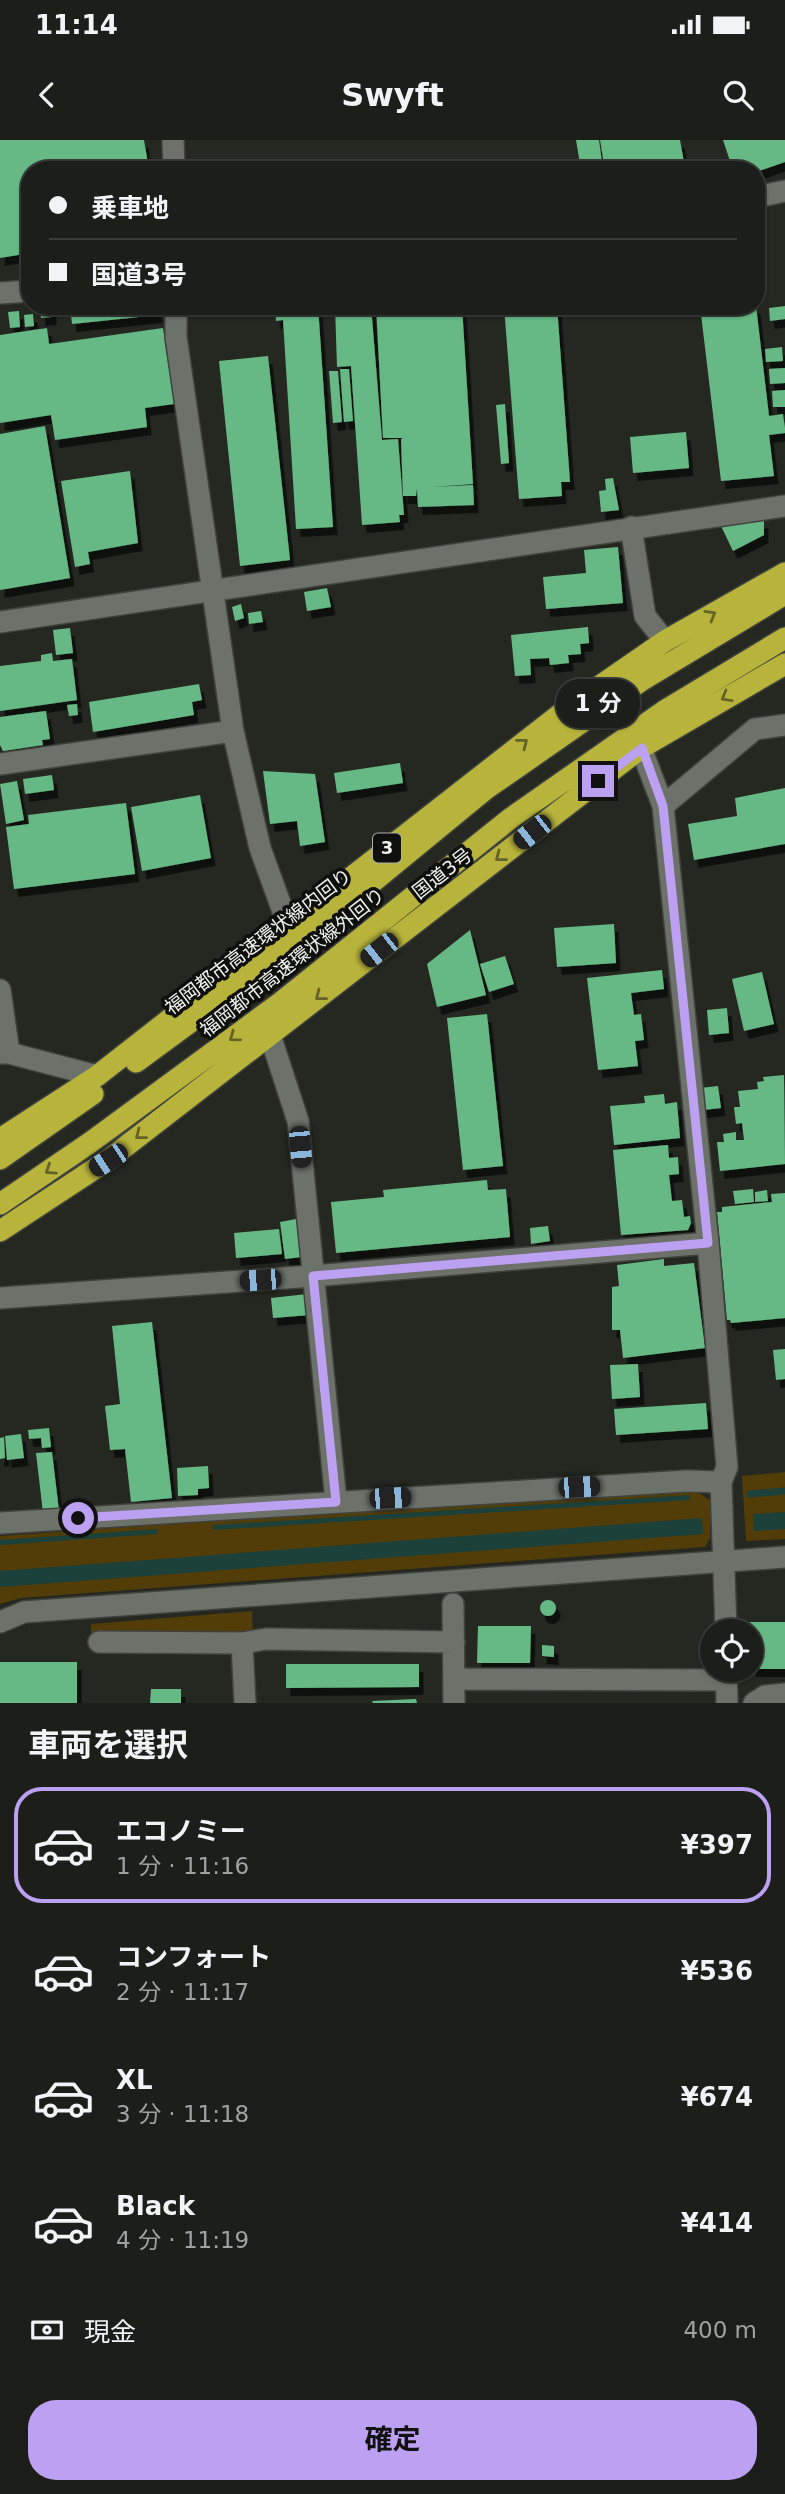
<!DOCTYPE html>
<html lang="ja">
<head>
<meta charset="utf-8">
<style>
	body { margin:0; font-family:"DejaVu Sans","Noto Sans JP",sans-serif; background:#282b26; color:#f1f3f6; height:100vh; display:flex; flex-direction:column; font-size:26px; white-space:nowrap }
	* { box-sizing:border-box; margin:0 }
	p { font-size:23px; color:#a0a2a2 }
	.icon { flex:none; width:38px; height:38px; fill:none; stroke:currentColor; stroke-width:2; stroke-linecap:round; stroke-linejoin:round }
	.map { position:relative; height:1563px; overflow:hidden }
	.details { display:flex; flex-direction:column; background:#1b1e19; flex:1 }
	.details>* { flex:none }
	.top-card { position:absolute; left:21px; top:21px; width:744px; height:154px; border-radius:28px; box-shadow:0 2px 5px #0004,0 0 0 2px #393c38; display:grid; align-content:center; height:154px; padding:0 28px; background:#1b1e19 }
	.controls { position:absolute; left:700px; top:1479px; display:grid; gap:14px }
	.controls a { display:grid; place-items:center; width:63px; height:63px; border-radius:50%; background:#1b1e19; box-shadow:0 2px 5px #0004,0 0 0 2px #393c38; font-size:35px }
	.end { position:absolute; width:32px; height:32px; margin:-16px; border:9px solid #bca0f2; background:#111; box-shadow:0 0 0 4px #111 }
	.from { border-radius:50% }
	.bubble { position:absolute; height:49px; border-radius:24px; background:#1b1e19; box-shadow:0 2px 5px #0004,0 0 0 2px #393c38; font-size:23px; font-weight:700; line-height:49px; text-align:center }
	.car { position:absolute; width:21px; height:42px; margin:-21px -10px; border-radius:9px; box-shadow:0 0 5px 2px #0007; background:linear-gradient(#222 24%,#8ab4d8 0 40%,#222 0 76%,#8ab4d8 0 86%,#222 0) }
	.top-card b { display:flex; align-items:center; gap:24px; height:66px; font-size:26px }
	.top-card b+b { border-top:2px solid #393c38 }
	.top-card i { width:18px; height:18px; background:#f1f3f6 }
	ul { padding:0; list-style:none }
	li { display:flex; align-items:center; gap:21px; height:116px; margin:0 14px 10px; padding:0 14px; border:4px solid transparent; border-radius:28px }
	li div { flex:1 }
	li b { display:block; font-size:26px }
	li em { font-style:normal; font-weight:700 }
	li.active { border-color:#bca0f2 }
	li>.icon { width:63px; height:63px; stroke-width:1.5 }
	h2 { padding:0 28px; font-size:32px; line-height:84px }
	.pay { display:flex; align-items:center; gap:18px; height:77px; padding:0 28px; font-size:26px }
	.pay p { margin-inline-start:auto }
	.cta { display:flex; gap:14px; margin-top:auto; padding:14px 28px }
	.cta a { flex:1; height:80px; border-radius:28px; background:#bca0f2; color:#111; font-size:28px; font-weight:700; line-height:80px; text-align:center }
	.status { display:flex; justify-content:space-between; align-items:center; height:49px; padding:0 35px; background:#1b1e19; direction:ltr }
	.status svg { height:19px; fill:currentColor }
	header { display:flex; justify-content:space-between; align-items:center; height:91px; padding:0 28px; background:#1b1e19; font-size:32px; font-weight:700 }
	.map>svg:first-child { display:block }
	.green { fill:#523c07 }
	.water { fill:#1c413a }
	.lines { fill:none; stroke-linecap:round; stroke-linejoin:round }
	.stream { stroke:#1c413a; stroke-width:7 }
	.building { fill:#66b985; filter:url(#shadow) }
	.minor-casing { stroke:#40433d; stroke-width:24 }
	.highway-casing { stroke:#40433d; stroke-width:24 }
	.minor { stroke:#6c7169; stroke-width:21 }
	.highway { stroke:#b8b43b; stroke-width:21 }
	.oneway { stroke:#646224 }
	.route { stroke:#bca0f2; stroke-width:9 }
	.labels { text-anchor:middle; stroke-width:7; stroke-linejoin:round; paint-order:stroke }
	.shield { fill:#0f100d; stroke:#acafaa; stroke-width:2 }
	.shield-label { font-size:18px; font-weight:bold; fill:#f0f3ee }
	.street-label { font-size:19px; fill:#f0f3ee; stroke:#0f100d }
</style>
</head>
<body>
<div class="status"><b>11:14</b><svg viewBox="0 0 49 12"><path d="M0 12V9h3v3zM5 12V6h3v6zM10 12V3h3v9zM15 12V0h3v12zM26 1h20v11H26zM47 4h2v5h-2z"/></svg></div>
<header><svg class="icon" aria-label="back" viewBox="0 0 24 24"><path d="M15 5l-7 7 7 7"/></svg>Swyft<svg class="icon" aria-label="search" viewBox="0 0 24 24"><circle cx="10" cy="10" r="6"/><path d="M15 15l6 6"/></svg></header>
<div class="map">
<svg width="785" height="1563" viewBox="0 0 785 1563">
	<defs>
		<filter id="shadow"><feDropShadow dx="4.5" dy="8" stdDeviation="0" flood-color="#0009"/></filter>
	</defs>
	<rect width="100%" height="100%" fill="#242821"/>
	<path class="green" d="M785 1332V1399L746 1401 742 1336Z
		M690 1347 711 1361 710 1398 705 1407 21 1458 0 1464V1396Z
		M252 1471 253 1496H91V1484Z"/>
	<path class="water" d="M690 1355V1360L213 1390V1385Z
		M785 1372V1389L754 1391 753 1374Z
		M702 1378 703 1394 0 1447V1431Z
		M157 1389 158 1394 0 1405V1400Z"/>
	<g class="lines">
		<path class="stream" d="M750 1354 785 1351"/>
	</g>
	<path class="building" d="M0 0H144L149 30H30V113L0 118Z
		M576 0H599L603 30H581Z
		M600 0H680L685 28 605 30Z
		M723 0H785V22L756 32V30H733Z
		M40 166H52V177L41 178Z
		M70 166H157L158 175 72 184Z
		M275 166H318L333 387 296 389 283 180 276 181Z
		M335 166H371L382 300 398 299 404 375H399L400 382 362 385 351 226 337 227Z
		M376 166H462L473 344 431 347 473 345 474 365 418 367 417 348 416 356H403L401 299 404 298H383Z
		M504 166H557L570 342H561L562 356 519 359Z
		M700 166H756L769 276 783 274 785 288V293L769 295 774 336 721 341Z
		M785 166V179L770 181 769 168Z
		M19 171 20 187 10 188 8 172Z
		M33 174 34 186 25 187 24 175Z
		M47 188 49 204 163 188 174 264 145 268 147 287 55 300 51 275 0 283V195Z
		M782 207 783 221 766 222 765 209Z
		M268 216 290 420 240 426 219 221Z
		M785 228V243L770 244 769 229Z
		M340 229H349L353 281 344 282Z
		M329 231H338L342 282 333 283Z
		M785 250V267H773L772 251Z
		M505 264 509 323 501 324 496 265Z
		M45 286 70 438 0 450V294Z
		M686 292 689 328 633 333 630 297Z
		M130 331 138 403 88 412 90 424 75 427 61 341Z
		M613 338 619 370 601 372 599 351 606 350 605 339Z
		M764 380V395L733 411 721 386Z
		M618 407 623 463 546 469 543 437 586 433 584 410Z
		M327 448 331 467 307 471 304 452Z
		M241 464 244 478 235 481 232 467Z
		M261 471 263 482 249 484 248 473Z
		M588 487 589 503 580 504 581 514 568 515 569 523 550 525 549 518 530 519 531 535 515 536 511 495Z
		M70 488 73 513 56 515 53 490Z
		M52 513 53 521 72 519 77 560 0 571V526L41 521V515Z
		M199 544 202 560 192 562 194 575 93 592 89 562Z
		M77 564 78 575 69 576 67 565Z
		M46 571 50 599 42 600 43 605 3 611 0 605V577Z
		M400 623 403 643 337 653 334 633Z
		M263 631 315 634 325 702 300 706 297 681 270 684Z
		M52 635 54 650 25 654 23 639Z
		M17 641 24 680 6 684 0 644Z
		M785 648V704L694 720 688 684 737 676 735 658Z
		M200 655 211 718 142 731 131 667Z
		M126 663 135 734 14 749 6 687 29 684 28 675Z
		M614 784 616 823 557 827 554 788Z
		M470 790 486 855 437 867 427 824Z
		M505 816 514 844 489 852 480 824Z
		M662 830 664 849 631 853 634 875 641 874 644 900 635 901 638 926 598 930 587 838Z
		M762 832 774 884 744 891 732 839Z
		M727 868 729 893 709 895 707 870Z
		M487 874 503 1026 463 1030 447 878Z
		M784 935 785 1024 720 1031 717 1002H724L723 994 736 992V1000H744L742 983 736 984 734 967H740L738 951 758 949 757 942 764 941 763 937Z
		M718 946 721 968 695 971 700 948Z
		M664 954 665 964 677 962 680 998 614 1005 610 966 645 963 644 956Z
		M668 1005 669 1018 678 1017 679 1034 669 1035 672 1061 682 1060 684 1077 690 1076 691 1083 688 1090 621 1095 613 1010Z
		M487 1040 488 1050 506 1049 510 1097 336 1113 331 1062 384 1057 383 1050Z
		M753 1049 754 1062 735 1064 733 1051Z
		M767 1050 768 1061 755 1062V1052Z
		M785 1053V1178L731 1183 730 1180H727L717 1072H722V1067L772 1062 771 1054Z
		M296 1079 301 1117 285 1119 280 1082Z
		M548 1086 550 1101 531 1104 530 1088Z
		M279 1089 282 1114 236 1118 234 1093Z
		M664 1119V1126L694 1123 705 1208 623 1218 620 1190H612V1147L619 1146 617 1125Z
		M307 1154 310 1175 273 1178 271 1158Z
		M152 1182 172 1358 131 1362 125 1309 110 1310 105 1266 120 1264 112 1186Z
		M785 1209V1239L776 1240 773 1210Z
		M638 1224 640 1257 612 1259 610 1225Z
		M706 1263 708 1289 616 1295 614 1269Z
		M49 1288 51 1307 42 1308 41 1298 29 1299 28 1290Z
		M21 1294 24 1318 7 1320 5 1296Z
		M4 1297 5 1318 0 1319V1298Z
		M52 1312 59 1371 43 1373 36 1313Z
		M208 1326 209 1348 198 1349V1355L178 1356 177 1328Z
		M540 1468a8 8 0 1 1 16 0a8 8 0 1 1-16 0Z
		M750 1482H785V1529H751Z
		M478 1486H531L530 1523H477Z
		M542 1505 554 1506V1517L542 1516Z
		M0 1522H77V1563H0Z
		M286 1524H419V1547L286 1548Z
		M151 1549H181V1563H150Z
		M416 1559 417 1563H373L372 1561Z"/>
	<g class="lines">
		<g class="minor-casing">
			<path id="minor" d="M173 0 174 30
				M756 57 785 51
				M0 153 30 151
				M176 166V197L233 591 260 708 288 785
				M631 387 645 476 665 501
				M0 482 785 366
				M0 624 233 591
				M663 666 755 589 785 585
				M0 850 9 913
				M270 895 298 981 336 1361
				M0 913H9L97 936
				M0 1158 313 1136 708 1103
				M721 1342 726 1491
				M0 1383 687 1341 721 1342 727 1327 708 1103 663 666 641 608
				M453 1464 454 1563
				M0 1482 24 1472 785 1417
				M99 1502 242 1503 245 1563
				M242 1503 266 1499 454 1502
				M726 1530 727 1563
				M455 1539 726 1540
				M754 1563 765 1556 785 1554"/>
		</g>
		<g class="highway-casing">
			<path id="highway" d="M136 922 257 833 357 755 486 649 644 539 785 454
				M0 999 97 936 568 568 665 501 785 433
				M0 1019 93 954
				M0 1064 91 1002 280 863 511 678 664 571 785 498
				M0 1091 108 1020 641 608 785 524"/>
		</g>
		<use href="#minor" class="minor"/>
		<use href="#highway" class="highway"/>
	</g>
	<defs><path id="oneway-chevron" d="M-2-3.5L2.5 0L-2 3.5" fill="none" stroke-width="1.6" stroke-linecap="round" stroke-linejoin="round" transform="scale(1.75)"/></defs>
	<g class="oneway">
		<use href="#oneway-chevron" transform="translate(711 475) rotate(-30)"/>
		<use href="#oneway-chevron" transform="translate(726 557) rotate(150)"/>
		<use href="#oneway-chevron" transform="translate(523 603) rotate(-38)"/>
		<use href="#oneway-chevron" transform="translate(500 717) rotate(142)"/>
		<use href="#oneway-chevron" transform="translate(320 856) rotate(142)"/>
		<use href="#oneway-chevron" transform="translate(234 897) rotate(144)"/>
		<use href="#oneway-chevron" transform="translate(140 995) rotate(142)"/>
		<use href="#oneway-chevron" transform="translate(50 1030) rotate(146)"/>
	</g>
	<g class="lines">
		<path class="route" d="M78 1378 336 1362 313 1136 708 1103 663 666 642 608 598 641"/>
	</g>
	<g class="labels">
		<rect class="shield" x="373" y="693.5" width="28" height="29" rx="5"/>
		<g class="shield-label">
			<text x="387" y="714">3</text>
		</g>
		<g class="street-label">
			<text transform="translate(442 733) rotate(-38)" y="7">国道3号</text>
			<text transform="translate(258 801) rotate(-37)" y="7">福岡都市高速環状線内回り</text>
			<text transform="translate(292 822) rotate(-38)" y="7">福岡都市高速環状線外回り</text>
		</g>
	</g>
</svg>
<div class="controls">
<a><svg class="icon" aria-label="locate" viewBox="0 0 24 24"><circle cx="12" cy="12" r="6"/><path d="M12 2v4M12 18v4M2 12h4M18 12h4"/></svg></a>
</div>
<i class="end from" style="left:78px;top:1378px"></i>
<i class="end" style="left:598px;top:641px"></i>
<div class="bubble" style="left:556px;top:539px;width:84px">1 分</div>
<i class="car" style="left:532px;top:692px;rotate:232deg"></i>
<i class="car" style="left:379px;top:810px;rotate:232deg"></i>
<i class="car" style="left:300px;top:1007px;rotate:175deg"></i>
<i class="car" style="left:108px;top:1020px;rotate:237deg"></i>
<i class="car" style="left:260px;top:1140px;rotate:266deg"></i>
<i class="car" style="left:579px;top:1347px;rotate:87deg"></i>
<i class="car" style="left:390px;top:1358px;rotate:87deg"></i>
<div class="top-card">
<b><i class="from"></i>乗車地</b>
<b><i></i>国道3号</b>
</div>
</div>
<section class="details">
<h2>車両を選択</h2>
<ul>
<li class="active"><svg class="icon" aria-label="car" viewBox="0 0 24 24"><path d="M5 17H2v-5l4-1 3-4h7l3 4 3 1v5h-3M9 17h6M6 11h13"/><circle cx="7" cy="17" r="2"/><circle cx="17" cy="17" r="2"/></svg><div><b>エコノミー</b><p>1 分 · 11:16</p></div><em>¥397</em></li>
<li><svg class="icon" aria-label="car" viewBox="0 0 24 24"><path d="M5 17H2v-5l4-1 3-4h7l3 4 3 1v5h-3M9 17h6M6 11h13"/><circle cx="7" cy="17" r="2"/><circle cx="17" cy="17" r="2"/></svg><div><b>コンフォート</b><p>2 分 · 11:17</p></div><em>¥536</em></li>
<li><svg class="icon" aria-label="car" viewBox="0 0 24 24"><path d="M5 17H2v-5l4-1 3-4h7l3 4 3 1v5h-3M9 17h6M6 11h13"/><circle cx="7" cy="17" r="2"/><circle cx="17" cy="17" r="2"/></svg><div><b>XL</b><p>3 分 · 11:18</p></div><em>¥674</em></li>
<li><svg class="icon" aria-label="car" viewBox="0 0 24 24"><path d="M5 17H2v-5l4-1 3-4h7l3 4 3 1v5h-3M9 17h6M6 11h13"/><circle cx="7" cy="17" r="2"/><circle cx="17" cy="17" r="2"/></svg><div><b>Black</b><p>4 分 · 11:19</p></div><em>¥414</em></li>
</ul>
<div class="pay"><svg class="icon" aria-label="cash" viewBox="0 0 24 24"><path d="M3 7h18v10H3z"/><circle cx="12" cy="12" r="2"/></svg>現金<p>400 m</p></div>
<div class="cta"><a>確定</a></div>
</section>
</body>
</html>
